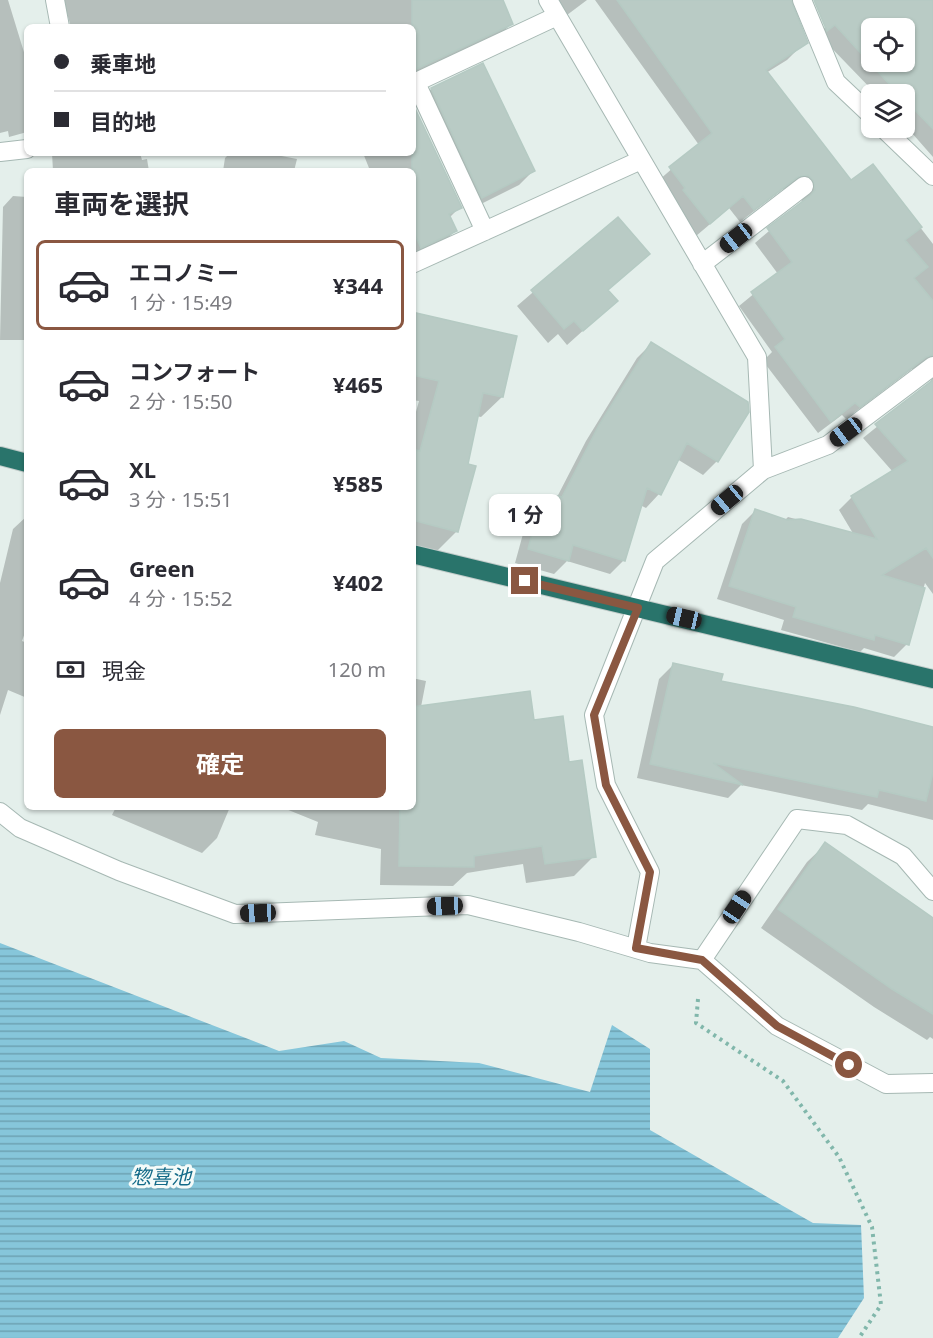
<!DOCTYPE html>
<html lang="ja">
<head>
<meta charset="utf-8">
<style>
	body { margin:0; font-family:"Noto Sans","Noto Sans JP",sans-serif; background:#f7f7f7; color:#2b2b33; height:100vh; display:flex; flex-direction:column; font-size:22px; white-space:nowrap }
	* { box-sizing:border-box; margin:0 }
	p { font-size:20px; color:#7c7c81 }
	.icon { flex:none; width:33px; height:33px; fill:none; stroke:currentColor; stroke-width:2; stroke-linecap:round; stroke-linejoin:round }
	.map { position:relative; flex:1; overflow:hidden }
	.side { position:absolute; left:24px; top:168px; width:392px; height:642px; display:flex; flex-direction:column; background:#fff; border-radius:9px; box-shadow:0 2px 4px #0004 }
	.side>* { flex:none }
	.top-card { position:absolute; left:24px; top:24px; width:392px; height:132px; border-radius:9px; box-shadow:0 2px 4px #0004; display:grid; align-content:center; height:132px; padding:0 30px; background:#fff }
	.fabs { position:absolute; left:861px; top:18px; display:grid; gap:12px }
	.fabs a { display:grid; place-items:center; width:54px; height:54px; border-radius:9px; background:#fff; box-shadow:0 2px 4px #0004; font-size:30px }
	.end { position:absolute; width:27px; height:27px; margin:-14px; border:8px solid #8a5741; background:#fff; box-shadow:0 0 0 3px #fff }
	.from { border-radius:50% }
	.bubble { position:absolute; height:42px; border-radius:9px; background:#fff; box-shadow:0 2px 4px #0004; font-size:20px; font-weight:700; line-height:42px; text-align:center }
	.car { position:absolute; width:18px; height:36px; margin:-18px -9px; border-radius:8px; box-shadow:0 0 4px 2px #0007; background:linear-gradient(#222 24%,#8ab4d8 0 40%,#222 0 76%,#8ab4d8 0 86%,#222 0) }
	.top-card b { display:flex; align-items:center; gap:21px; height:57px; font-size:22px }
	.top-card b+b { border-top:2px solid #e1e1e2 }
	.top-card i { width:15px; height:15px; background:#2b2b33 }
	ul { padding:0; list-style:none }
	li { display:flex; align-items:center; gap:18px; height:90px; margin:0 12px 9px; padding:0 18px; border:3px solid transparent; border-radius:9px }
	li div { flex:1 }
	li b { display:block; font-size:22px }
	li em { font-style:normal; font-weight:700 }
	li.current { border-color:#8a5741 }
	li>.icon { width:54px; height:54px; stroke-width:1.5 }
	h2 { padding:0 30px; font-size:27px; line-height:72px }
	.pay { display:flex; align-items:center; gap:15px; height:66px; padding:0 30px; font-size:22px }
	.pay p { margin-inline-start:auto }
	.cta { display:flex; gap:12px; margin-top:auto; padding:12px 30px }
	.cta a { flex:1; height:69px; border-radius:9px; background:#8a5741; color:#fff; font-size:24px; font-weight:700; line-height:69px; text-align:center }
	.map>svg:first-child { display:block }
	.water { fill:url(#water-rules) }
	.shadow { fill:#0003; fill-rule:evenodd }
	.building { fill:#b9cbc5; stroke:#b5cac3; stroke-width:1.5; fill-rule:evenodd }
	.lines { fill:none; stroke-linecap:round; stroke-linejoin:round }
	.minor-casing { stroke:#a6b8b3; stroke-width:20 }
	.highway-casing { stroke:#c1cbc9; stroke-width:20 }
	.path { stroke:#81b7ab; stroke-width:4; stroke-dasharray:3 4.5; stroke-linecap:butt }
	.minor { stroke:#fff; stroke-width:18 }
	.highway { stroke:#29746b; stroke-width:18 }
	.route { stroke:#8a5741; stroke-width:8 }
	.labels { text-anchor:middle; stroke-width:6; stroke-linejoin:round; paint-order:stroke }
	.water-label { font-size:20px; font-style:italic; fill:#136a88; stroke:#f5fbf9 }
</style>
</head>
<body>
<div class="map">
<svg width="933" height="1338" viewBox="0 0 933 1338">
	<defs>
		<pattern id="water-rules" width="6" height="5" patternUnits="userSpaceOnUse" patternTransform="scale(1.5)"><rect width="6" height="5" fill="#86c6da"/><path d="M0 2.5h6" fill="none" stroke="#6da2b2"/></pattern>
	</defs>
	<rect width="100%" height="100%" fill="#e4efeb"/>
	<path class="water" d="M0 943 279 1051 344 1041 381 1058 479 1063 590 1092 612 1025 650 1049V1130L813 1223 861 1225 864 1298 838 1338H0Z"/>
	<path class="shadow" d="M0 0H8L27 62V132L9 137 8 131 0 133Z
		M63 0H501L511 24 501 34 412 76V27H71Z
		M550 0H587L563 18Z
		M595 0H773L800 47 787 60 766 73 851 182 873 166 933 244V594L925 583 907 644 894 657 864 648 860 652 781 630 784 620 717 599 742 524 755 511 784 521 788 517 854 535 839 510 852 497 893 472 863 438 929 385 932 378 924 368 912 369 846 419 842 415 818 433 763 361 772 352 739 306 778 274 755 243 802 203 801 193 794 188 783 189 740 222 729 208 696 236 658 181 699 145Z
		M854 0H916L933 18V157L904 124V94H876L818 34ZM872 28H904V62H872Z
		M431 89 533 171 519 185 467 211 417 104Z
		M52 153H140L142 160 147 159 149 171H53Z
		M230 153H266L297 159 294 171H223L225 158Z
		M363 153H412L460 207 449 218 455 231 445 241 412 256V171H362L369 168Z
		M13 196 27 197V340H0L3 207Z
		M618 219 607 291 616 301 567 345 558 334 548 343 517 306Z
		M412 313 502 397 481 417 476 416 456 532 436 552 412 546V426L419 401 412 400Z
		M651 344 717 461 703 475 677 459 659 494 646 508 640 505 624 560 610 574 567 561 554 574 515 563 526 523 540 509 545 511 555 501 586 441 637 358Z
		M27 516V627L22 641 27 643V698L8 690 0 715V583L13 529Z
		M673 665 719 682 933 729V820L868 804 862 810 741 785 728 798 637 778 659 679Z
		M412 678 426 681 421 707 533 721 568 764 594 856 574 876 526 883 523 864 467 873 453 886 380 885 381 849 315 835 318 822 281 807H412Z
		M116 807H230L217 838 202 853 112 815Z
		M826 844 933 920V1039L930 1037 927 1040 874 1007 761 928 807 862Z"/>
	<path class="building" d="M412 0H503L513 24 412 71Z
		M617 0H791L808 43 766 70 851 180 873 164 922 227 905 240 928 267 914 278 933 301V355L926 357 860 407 855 403 831 422 775 347 785 339 751 292 792 262 767 228 811 195 815 190 813 180 808 175 798 177 754 210 743 196 710 224 683 190 685 188 669 167 712 133Z
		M814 0H933V129L904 99V94H900L892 87 835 25 827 31ZM872 28H904V62H872Z
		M483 63 535 171 482 198 431 88Z
		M412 102 462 208 449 214 457 231 421 248 412 228Z
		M618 217 650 254 608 290 618 301 583 331 574 321 564 329 531 290Z
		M412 312 517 336 503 397 483 393 468 464 476 466 458 532 412 520V449L420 451 439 381 412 375Z
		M651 342 748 402 749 412 718 462 687 443 661 495 647 488 625 561 573 545 569 561 528 549 539 508 554 512 558 496 562 497 599 425Z
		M933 380V558L926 548 882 575 925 588 909 645 875 635 874 640 793 617 796 607 729 586 755 509 787 520 801 519 877 539 851 496 908 461 875 424Z
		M673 663 723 674 721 681 854 707 933 727V772L926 801 879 790 877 797 713 763 743 785 650 764Z
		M530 691 534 720 563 716 569 762 582 760 596 857 545 864 542 846 474 856V867L399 866 400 807H412V707Z
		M825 842 933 918V1014L892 989 778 909Z"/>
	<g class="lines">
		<g class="minor-casing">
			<path id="minor" d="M55 0 60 27
				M548 0 757 357 763 470
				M802 0 836 82 872 116
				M416 83 485 231
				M412 84 557 16
				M883 128 933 176
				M0 152 27 149
				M412 264 641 160
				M702 264 804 186
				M0 812 20 828 119 871 235 914 468 905 579 932 650 953 702 960 777 1026 886 1084 933 1083
				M636 948 650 872 606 785 594 715 655 561 763 470 828 445 933 366
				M702 960 797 819 847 825 903 856 933 891"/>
		</g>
		<g class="highway-casing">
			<path id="highway" d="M0 456 27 463
				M412 554 933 679"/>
		</g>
		<path class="path" d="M698 999 696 1023 783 1081 839 1157 872 1227 881 1305 859 1338"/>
		<use href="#minor" class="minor"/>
		<use href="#highway" class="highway"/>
	</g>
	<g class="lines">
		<path class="route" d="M525 581 638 608 594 715 606 785 650 872 636 948 702 960 777 1026 849 1065"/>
	</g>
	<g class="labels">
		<g class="water-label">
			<text x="161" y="1184">惣喜池</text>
		</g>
	</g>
</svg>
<div class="fabs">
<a><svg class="icon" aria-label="locate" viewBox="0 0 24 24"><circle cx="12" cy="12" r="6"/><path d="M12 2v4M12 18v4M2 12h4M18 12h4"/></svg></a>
<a><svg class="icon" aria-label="layers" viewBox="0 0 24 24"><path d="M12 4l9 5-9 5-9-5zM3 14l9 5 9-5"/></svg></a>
</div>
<i class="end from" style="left:849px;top:1065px"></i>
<i class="end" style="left:525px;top:581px"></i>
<div class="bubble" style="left:489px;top:494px;width:72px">1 分</div>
<i class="car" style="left:736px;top:238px;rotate:232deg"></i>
<i class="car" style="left:846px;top:432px;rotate:233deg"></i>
<i class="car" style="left:727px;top:500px;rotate:230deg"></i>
<i class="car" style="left:684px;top:618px;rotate:283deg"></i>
<i class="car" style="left:445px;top:906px;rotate:268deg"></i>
<i class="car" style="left:737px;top:907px;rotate:34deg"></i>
<i class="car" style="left:258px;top:913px;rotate:268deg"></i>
<div class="top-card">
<b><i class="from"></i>乗車地</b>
<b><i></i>目的地</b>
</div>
<section class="side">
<h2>車両を選択</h2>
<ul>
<li class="current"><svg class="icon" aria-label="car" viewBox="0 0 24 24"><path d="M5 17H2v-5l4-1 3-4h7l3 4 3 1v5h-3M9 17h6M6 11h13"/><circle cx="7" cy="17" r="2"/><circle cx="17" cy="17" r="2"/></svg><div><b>エコノミー</b><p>1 分 · 15:49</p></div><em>¥344</em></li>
<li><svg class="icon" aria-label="car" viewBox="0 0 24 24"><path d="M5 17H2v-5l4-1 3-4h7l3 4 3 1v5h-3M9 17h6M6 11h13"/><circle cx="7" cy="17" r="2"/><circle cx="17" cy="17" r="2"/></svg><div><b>コンフォート</b><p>2 分 · 15:50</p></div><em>¥465</em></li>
<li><svg class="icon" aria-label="car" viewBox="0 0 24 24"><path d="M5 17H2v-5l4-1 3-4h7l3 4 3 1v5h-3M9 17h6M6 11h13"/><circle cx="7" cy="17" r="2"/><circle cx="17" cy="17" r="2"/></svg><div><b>XL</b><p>3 分 · 15:51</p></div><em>¥585</em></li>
<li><svg class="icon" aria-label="car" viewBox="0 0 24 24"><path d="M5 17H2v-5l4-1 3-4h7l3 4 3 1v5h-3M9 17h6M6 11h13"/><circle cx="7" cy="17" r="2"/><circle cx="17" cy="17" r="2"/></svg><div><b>Green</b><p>4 分 · 15:52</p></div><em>¥402</em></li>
</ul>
<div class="pay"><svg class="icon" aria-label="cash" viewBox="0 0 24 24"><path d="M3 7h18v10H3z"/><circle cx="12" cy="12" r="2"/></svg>現金<p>120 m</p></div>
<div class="cta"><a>確定</a></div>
</section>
</div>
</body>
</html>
